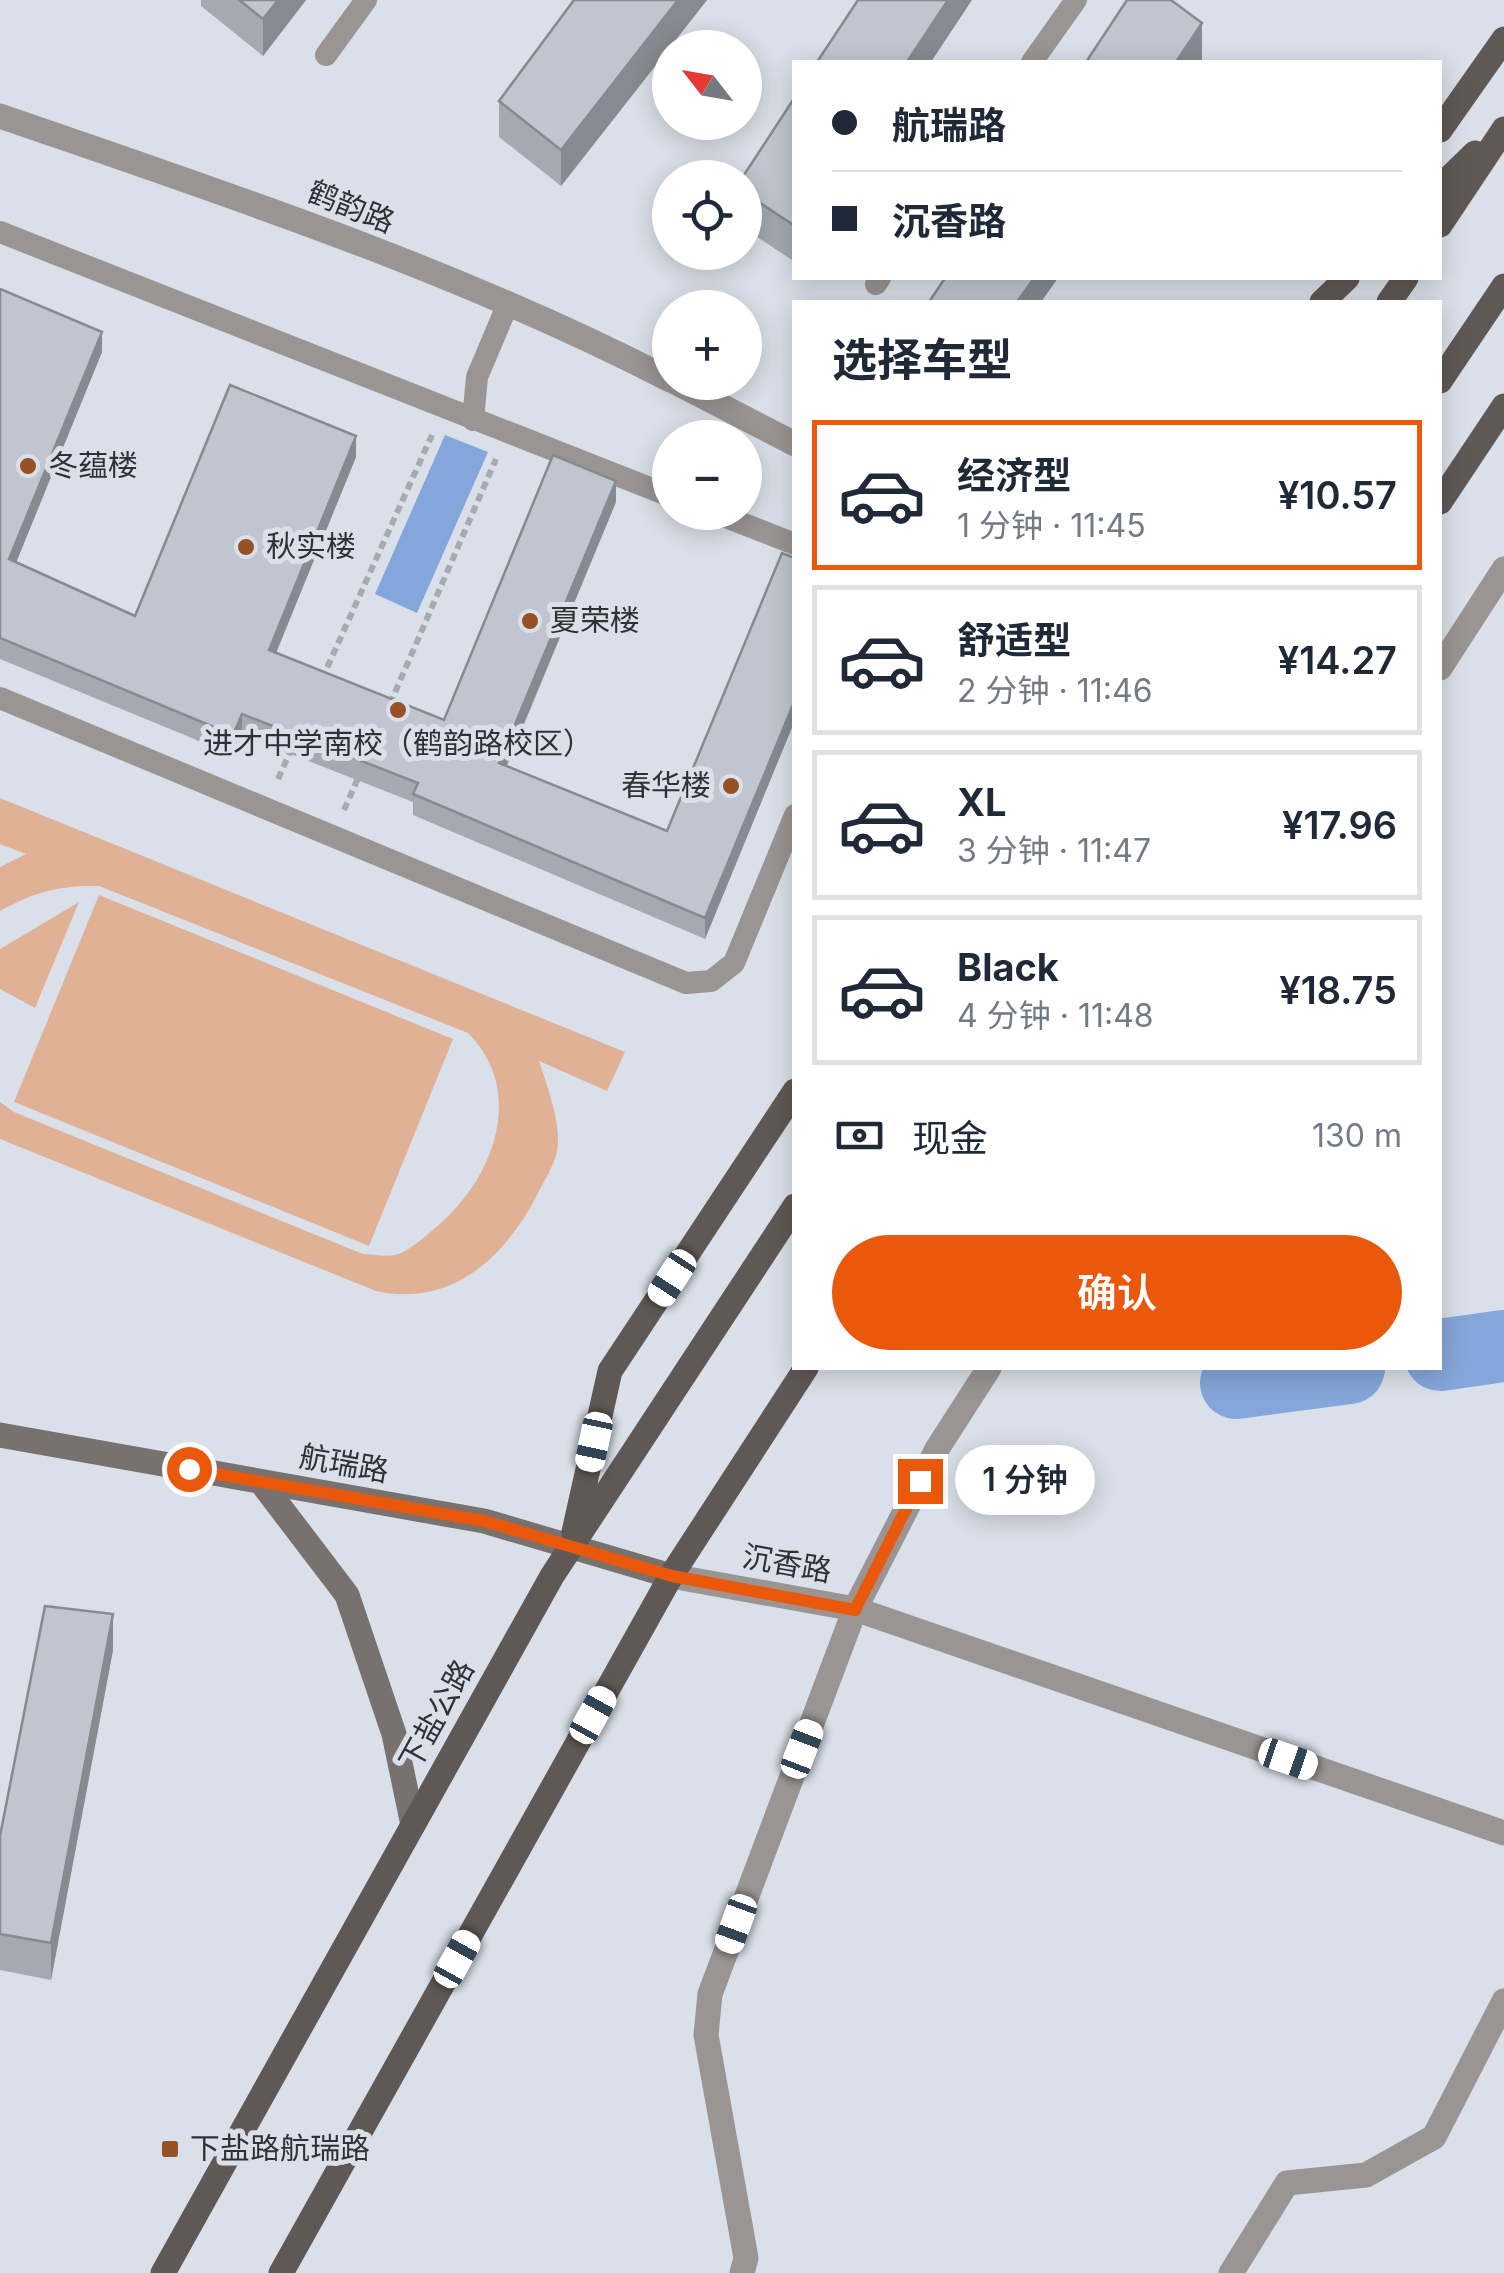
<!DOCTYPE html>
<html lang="zh">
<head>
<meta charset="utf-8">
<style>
	body { margin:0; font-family:Inter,"Noto Sans SC",sans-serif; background:#f2f2f3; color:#1f2937; height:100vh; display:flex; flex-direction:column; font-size:38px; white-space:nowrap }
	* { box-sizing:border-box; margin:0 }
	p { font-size:32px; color:#747a83 }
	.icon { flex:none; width:55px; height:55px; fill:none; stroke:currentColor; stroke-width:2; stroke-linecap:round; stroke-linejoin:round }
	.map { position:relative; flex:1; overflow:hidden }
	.side { position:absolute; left:792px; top:300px; width:650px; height:1070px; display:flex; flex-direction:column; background:#fff; border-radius:0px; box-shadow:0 5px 25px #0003 }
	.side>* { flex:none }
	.guide { position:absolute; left:792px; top:60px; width:650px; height:220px; border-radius:0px; box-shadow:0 5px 25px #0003; display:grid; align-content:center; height:220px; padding:0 40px; background:#fff }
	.needle { width:65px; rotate:301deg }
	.tools { position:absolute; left:652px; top:30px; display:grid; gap:20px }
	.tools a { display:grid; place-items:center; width:110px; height:110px; border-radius:50%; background:#fff; box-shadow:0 5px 25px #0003; font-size:50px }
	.end { position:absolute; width:45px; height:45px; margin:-22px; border:12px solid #ea580c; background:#fff; box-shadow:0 0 0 5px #fff }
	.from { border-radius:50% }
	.bubble { position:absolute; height:70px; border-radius:35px; background:#fff; box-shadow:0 5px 25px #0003; font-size:32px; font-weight:600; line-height:70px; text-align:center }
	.car { position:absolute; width:30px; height:60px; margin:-30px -15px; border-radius:12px; box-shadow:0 0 8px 2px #0007; background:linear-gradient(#fff 24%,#345 0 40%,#fff 0 76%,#345 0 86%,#fff 0) }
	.guide b { display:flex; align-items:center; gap:35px; height:95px; font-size:38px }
	.guide b+b { border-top:2px solid #e0e1e3 }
	.guide i { width:25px; height:25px; background:#1f2937 }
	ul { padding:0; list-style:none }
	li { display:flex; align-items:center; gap:30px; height:150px; margin:0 20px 15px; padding:0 20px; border:5px solid #e0e1e3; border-radius:0px }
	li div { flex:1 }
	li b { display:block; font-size:38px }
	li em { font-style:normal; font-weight:600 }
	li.active { border-color:#ea580c }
	li>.icon { width:90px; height:90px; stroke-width:1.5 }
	h2 { padding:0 40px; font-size:45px; line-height:120px }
	.pay { display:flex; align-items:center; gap:25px; height:110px; padding:0 40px; font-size:38px }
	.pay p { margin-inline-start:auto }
	.cta { display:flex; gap:20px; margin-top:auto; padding:20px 40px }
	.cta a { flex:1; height:115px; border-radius:60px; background:#ea580c; color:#fff; font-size:40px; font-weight:600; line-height:115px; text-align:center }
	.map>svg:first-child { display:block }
	.green { fill:#e1b196 }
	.water { fill:#85a6da }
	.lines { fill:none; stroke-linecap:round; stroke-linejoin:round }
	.river { stroke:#85a6da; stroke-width:72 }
	.path { stroke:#a6abb2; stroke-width:6; stroke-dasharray:8 5; stroke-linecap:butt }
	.lane { stroke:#9a9592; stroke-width:22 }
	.street { stroke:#9a9592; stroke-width:25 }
	.secondary { stroke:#78716e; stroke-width:25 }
	.primary { stroke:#605854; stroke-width:25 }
	.wall { fill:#a5aab2 }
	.shaded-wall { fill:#868b91 }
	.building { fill:#c0c6cf; stroke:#868b91; stroke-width:2.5 }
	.route { stroke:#ea580c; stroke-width:12 }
	.poi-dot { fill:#965125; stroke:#dae0e9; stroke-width:4 }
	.labels { text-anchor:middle; stroke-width:10; stroke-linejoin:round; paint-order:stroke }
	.street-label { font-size:30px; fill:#2f3235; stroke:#dae0e9 }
	.poi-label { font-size:30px; fill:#2f3235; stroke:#dae0e9; text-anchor:start }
</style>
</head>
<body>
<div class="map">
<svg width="1504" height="2273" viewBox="0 0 1504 2273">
	<rect width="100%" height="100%" fill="#dae0e9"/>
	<path class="green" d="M0 798 625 1052 607 1091 539 1061C547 1086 562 1124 557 1151 555 1164 544 1181 538 1193 506 1256 453 1308 376 1291L0 1139V1102L14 1112 363 1254C372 1254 386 1257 395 1255 408 1252 423 1238 434 1229 492 1182 528 1093 468 1033L99 886C60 885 34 892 0 911V867L26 854 0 844Z
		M99 895 453 1039 369 1246 14 1102Z
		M79 902 35 1008 0 989V949Z"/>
	<path class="water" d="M445 435 488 452 417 613 375 594Z"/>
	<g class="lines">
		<path class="river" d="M1440 1355 1504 1346
			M1236 1383 1349 1368"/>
		<path class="path" d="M322 679 432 435
			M390 704 496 459
			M278 779 291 750
			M344 810 359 776"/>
		<path class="lane" d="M326 55 366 0
			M1032 62 1076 0
			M0 232 670 496
			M876 284 880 278
			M473 420 477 377 507 306
			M713 512 795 544
			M0 698 686 983 711 981 734 963 795 815"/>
		<path class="street" d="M0 116C226 194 457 270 670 380
			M675 382 795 444
			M1440 668 1504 569
			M671 1576 855 1609 937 1449 989 1368
			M742 2273 746 2258 706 2035 710 1994 855 1609 1504 1833
			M1231 2273 1287 2183 1366 2175 1434 2137 1504 2001"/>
		<path class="secondary" d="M0 1435 484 1521 671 1576
			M261 1482 347 1595 394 1734 413 1825"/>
		<path class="primary" d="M1440 130 1504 39
			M1440 187 1475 153
			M1440 225 1504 129
			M1322 302 1347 278
			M1389 302 1406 278
			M1440 381 1504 286
			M1440 502 1504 406
			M574 1532 610 1371 795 1091
			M163 2273 552 1576 795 1206
			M281 2273 671 1576 806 1368"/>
	</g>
	<path class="wall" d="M201 0H306L263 56 201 6Z
		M574 0H707L561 186 499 137V101Z
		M795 97V262L745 229V178Z
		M0 289 102 352 16 562 135 616 356 457 276 653 444 720 616 502 507 766 667 831 795 558V720L705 939 413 815V802L242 735 233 755 0 659Z
		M113 1650 51 1980 0 1970V1836Z"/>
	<path class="shaded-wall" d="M278 0H306L263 56V19Z
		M678 0H707L561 186V150Z
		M948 0H972L931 62H907Z
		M1202 23V60L1200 62H1176Z
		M1034 278H1058L1041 302H1017Z
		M102 332V352L9 580V559Z
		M356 436V457L269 670V650Z
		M616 481V502L499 783V763Z
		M795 700V720L705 939V918Z
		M242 714V735L233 755V735Z
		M113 1614V1650L51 1980V1943Z"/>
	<path class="building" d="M239 0H278L263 19Z
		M574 0H678L561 150 499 101Z
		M858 0H948L907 62H817Z
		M1127 0H1171L1202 23 1176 62H1086Z
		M795 97V226L745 193V178H742Z
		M945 278H1034L1017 302H929Z
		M0 289 102 332 9 559 135 616 230 385 356 436 269 650 444 720 553 455 616 481 499 763 667 831 782 553 795 558V700L705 918 413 794 418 783 242 714 233 735 0 638Z
		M45 1606 113 1614 51 1943 0 1934V1836Z"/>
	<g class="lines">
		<path class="route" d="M189 1469 484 1521 672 1576 855 1610 920 1481"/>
	</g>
	<g class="poi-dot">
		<circle cx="28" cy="466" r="10"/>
		<circle cx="246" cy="547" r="10"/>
		<circle cx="530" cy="621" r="10"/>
		<circle cx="398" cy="710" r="10"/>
		<circle cx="731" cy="786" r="10"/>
		<rect x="160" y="2139" width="20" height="20" rx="5"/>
	</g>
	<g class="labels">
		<g class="street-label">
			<text transform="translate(351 207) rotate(22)" y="10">鹤韵路</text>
			<text transform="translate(344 1464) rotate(10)" y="10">航瑞路</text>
			<text transform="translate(787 1564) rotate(10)" y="10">沉香路</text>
			<text transform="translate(437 1715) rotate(-61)" y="10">下盐公路</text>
		</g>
		<g class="poi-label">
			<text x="48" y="476">冬蕴楼</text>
			<text x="266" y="557">秋实楼</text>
			<text x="550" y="631">夏荣楼</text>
			<text x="398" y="754" text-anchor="middle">进才中学南校（鹤韵路校区）</text>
			<text x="711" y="796" text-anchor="end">春华楼</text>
			<text x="190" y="2159">下盐路航瑞路</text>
		</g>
	</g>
</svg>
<div class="tools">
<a><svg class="needle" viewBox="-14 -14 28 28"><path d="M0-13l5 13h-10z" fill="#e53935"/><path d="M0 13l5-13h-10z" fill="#747a83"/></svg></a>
<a><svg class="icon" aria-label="locate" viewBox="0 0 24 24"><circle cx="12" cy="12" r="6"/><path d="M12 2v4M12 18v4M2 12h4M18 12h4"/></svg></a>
<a>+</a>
<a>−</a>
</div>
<i class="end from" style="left:189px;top:1469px"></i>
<i class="end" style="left:920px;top:1481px"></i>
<div class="bubble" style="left:955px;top:1445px;width:140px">1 分钟</div>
<i class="car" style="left:672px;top:1278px;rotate:213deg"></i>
<i class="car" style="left:594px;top:1442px;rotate:192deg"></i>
<i class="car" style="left:593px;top:1715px;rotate:29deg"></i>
<i class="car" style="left:802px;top:1749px;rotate:21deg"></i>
<i class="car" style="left:1288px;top:1759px;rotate:109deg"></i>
<i class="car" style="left:736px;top:1924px;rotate:200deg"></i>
<i class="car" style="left:457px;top:1959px;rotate:29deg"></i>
<div class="guide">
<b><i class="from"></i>航瑞路</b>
<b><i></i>沉香路</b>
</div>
<section class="side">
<h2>选择车型</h2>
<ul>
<li class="active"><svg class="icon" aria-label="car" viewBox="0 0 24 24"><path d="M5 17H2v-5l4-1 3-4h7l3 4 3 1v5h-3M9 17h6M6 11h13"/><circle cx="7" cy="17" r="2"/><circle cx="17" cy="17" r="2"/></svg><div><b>经济型</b><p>1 分钟 · 11:45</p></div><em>¥10.57</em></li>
<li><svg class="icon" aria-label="car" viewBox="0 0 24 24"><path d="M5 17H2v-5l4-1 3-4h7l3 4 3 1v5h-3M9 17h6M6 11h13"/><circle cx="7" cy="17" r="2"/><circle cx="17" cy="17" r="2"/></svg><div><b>舒适型</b><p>2 分钟 · 11:46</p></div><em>¥14.27</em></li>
<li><svg class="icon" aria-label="car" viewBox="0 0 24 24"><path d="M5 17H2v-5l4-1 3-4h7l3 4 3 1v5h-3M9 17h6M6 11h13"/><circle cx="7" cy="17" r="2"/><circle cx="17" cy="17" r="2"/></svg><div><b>XL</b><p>3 分钟 · 11:47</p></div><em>¥17.96</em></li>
<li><svg class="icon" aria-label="car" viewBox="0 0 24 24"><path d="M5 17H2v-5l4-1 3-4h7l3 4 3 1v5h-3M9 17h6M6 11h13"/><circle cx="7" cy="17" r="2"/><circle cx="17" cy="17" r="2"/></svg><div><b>Black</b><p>4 分钟 · 11:48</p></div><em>¥18.75</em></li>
</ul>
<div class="pay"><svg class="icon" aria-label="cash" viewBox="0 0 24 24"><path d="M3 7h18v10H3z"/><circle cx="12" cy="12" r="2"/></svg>现金<p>130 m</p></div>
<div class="cta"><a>确认</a></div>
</section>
</div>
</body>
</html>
